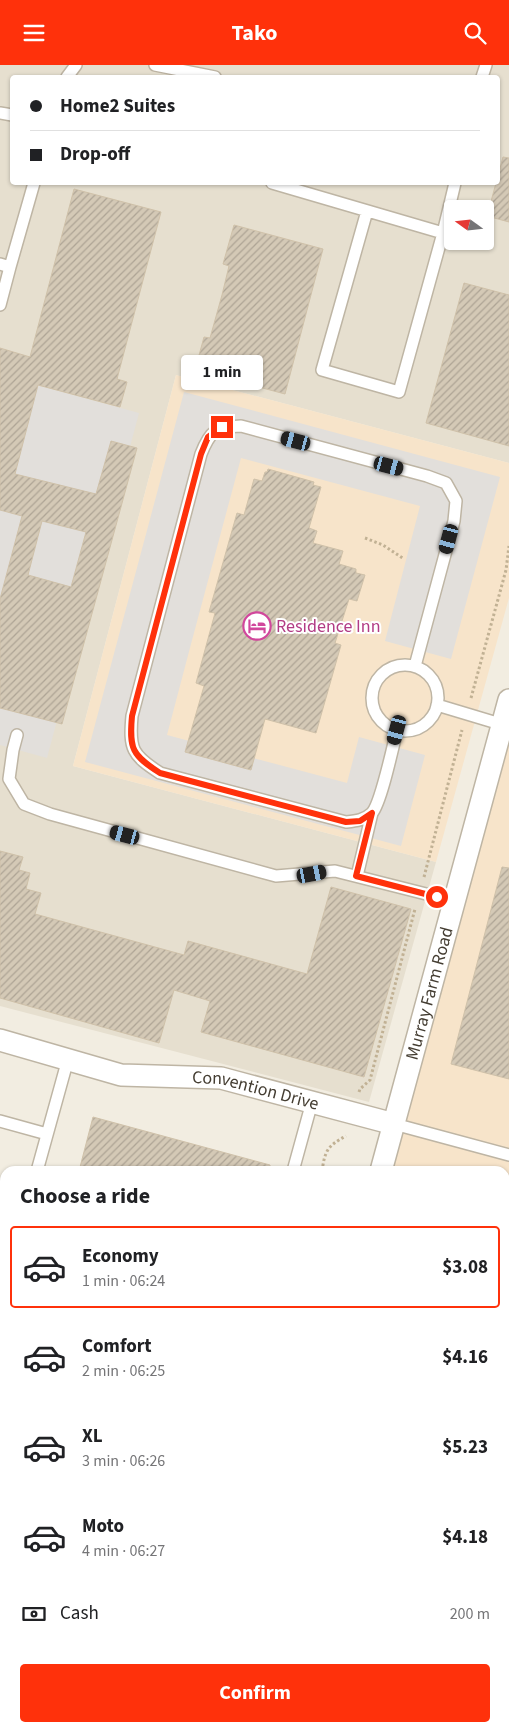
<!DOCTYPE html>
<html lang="en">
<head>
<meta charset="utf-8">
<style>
	body { margin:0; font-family:"Source Sans 3",sans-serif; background:#f2f2f2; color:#202124; height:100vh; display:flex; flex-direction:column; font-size:19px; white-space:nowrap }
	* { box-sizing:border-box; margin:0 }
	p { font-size:16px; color:#757577 }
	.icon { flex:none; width:28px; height:28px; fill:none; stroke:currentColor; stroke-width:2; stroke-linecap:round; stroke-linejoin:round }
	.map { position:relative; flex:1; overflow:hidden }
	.details { position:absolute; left:0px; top:1101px; width:510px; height:566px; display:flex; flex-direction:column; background:#fff; border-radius:15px 15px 0 0; box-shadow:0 1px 4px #0004 }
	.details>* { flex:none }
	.hud { position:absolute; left:10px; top:10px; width:490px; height:110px; border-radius:5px; box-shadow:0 1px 4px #0004; display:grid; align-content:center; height:110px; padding:0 20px; background:#fff }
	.needle { width:32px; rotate:285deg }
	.buttons { position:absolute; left:444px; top:135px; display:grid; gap:10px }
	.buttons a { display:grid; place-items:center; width:50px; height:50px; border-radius:5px; background:#fff; box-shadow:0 1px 4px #0004; font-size:25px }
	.end { position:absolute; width:22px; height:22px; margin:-11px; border:6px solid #ff310b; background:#fff; box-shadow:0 0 0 2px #fff }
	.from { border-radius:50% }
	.bubble { position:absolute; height:35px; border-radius:5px; background:#fff; box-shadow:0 1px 4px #0004; font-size:16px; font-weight:700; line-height:35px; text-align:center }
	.car { position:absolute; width:15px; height:30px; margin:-15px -8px; border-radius:6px; box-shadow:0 0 4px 1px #0007; background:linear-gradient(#222 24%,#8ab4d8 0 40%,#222 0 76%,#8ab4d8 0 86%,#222 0) }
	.hud b { display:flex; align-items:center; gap:18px; height:48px; font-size:19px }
	.hud b+b { border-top:1px solid #e0e0e0 }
	.hud i { width:12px; height:12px; background:#202124 }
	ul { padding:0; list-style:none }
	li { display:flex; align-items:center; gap:15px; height:82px; margin:0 10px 8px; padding:0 10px; border:2px solid transparent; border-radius:5px }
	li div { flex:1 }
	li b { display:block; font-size:19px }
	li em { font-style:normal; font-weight:700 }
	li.active { border-color:#ff310b }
	li>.icon { width:45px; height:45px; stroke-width:1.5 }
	h2 { padding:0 20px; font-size:22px; line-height:60px }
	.pay { display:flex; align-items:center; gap:12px; height:55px; padding:0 20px; font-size:19px }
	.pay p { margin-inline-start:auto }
	.button { display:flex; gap:10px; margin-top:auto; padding:10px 20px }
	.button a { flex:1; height:58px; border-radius:5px; background:#ff310b; color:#fff; font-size:20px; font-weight:700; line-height:58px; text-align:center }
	header { display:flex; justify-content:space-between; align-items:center; height:65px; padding:0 20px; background:#ff310b; color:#fff; font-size:22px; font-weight:700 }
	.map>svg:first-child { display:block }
	.residential { fill:#e6dfcf; fill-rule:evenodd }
	.commercial { fill:#f7e4ca }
	.parking { fill:#e2dfdb }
	.building { fill:url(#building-hatch); stroke:#cfc1a9; fill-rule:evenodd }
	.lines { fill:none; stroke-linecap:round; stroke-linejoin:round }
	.service-casing { stroke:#beb5a4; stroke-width:14 }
	.minor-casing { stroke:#beb5a4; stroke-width:24 }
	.path { stroke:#c1b194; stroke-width:3; stroke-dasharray:2.5 2.5; stroke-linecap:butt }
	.service { stroke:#fff; stroke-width:11 }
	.minor { stroke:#fff; stroke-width:21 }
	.route { stroke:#ff310b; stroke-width:6 }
	.labels { text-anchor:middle; stroke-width:4; stroke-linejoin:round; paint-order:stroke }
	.hotel-label { font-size:18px; fill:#b23c85; stroke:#fff; text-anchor:start }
	.street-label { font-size:18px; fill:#443d32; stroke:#fff }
</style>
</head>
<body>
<header><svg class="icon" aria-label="menu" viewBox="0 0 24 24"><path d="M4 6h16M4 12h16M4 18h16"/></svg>Tako<svg class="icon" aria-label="search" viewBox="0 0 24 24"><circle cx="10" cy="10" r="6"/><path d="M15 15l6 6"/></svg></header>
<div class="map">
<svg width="509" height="1667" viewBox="0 0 509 1667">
	<defs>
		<pattern id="building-hatch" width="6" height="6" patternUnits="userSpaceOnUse" patternTransform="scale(1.25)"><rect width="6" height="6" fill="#d4c9b6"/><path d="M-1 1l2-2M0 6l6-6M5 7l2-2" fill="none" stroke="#aea495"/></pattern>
	</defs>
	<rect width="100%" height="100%" fill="#f2ede1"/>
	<path class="residential" d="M0 0H509V398L176 310 73 701 436 797 369 1037 0 941ZM12 12H498V118H12ZM452 144H485V176H452Z"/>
	<path class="commercial" d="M176 310 509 398V533L436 797 73 701Z
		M509 667V1667H239L240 1662H505V1106H390Z"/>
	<path class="parking" d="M0 310 139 348 47 693 0 680Z
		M184 327 500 412 451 594 385 576 420 441 241 393 191 579 167 670 347 718 359 672 425 690 401 781 85 697Z
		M505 1635 509 1636V1667H247L248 1662H505Z"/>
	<path class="building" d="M503 92 509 93V157L487 151 496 118H498V111Z
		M74 124 161 147 117 314 127 317 120 342 38 320 15 409 96 429 111 376 137 383 62 659 0 643V534L22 451 0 445V283L30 292ZM42 456 86 467 71 522 28 510Z
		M234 160 323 184 285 329 195 305 204 272 210 273 222 230 229 201 223 199Z
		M464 218 509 230V381L426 358Z
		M268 404 314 417 313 420 321 422 309 463 317 466 313 478 343 486 339 499 356 504V508L365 510 357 536 349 534 335 578 341 580 316 668 265 654 251 705 185 687 204 621 196 618 215 548 209 547 237 448 244 450 254 414 262 416 265 407H267Z
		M0 786 23 792 19 805 30 808 26 824 41 828 35 849 184 890 188 876 307 909 331 822 411 844 364 1012 201 967 210 936 174 925 159 978 0 933Z
		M502 802 509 803V1014L451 999Z
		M93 1052 270 1100V1106H79Z"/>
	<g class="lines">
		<g class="service-casing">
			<path id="service" d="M155 0 215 12
				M67 12 76 0
				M482 12 486 0
				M0 48 12 50
				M272 118 443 168 455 118
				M367 146 322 305 399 327 443 168
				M0 199 10 202 34 118
				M0 240 10 202
				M372 633a33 33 0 1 1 66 0a33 33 0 1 1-66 0Z
				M437 640 507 661
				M397 665C393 681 381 738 372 748 365 755 355 756 346 757L160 708C132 690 129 684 132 651L201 389C210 366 215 362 241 361L427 411 446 418 456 436 454 456 415 601
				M17 670 13 685 9 714 24 739 50 749 276 811 335 806 454 836
				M357 811 372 748
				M0 1056 47 1069
				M394 1059 509 1090
				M37 1106 68 994
				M293 1106 312 1037
				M0 1242 5 1224
				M0 1588 5 1595
				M55 1662 58 1667
				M143 1667 144 1662"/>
		</g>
		<g class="minor-casing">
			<g id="minor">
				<path id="s1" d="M0 975 121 1010 221 1013 394 1059"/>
				<path id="s2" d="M381 1106 509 635"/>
				<path d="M505 1613 509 1614"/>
				<path d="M227 1667 228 1662"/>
			</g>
		</g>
		<path class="path" d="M365 473 383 480 404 494
			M471 633 506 505 509 481
			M424 812 462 665
			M359 1027 360 1024 370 1015 415 844
			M322 1106C325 1086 327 1081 346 1071
			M0 1662 4 1667
			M192 1667 193 1662"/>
		<use href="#service" class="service"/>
		<use href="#minor" class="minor"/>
	</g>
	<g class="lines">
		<path class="route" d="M222 362 208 372 201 389 132 651C129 684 132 690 160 708L346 757 360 756 372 748 356 811 437 832"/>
	</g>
	<defs>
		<g id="hotel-ring" transform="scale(1.4375)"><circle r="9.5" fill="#fff" stroke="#d1479c" stroke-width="1.5"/><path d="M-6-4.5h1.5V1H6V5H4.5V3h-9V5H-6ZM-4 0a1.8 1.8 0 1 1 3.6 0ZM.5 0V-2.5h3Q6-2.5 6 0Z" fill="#d1479c"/></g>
	</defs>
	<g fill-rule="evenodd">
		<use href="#hotel-ring" x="257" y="561"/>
	</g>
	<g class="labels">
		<g class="hotel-label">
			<text x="276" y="567">Residence Inn</text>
		</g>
		<g class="street-label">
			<text dy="6" stroke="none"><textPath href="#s2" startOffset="184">Murray Farm Road</textPath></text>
			<text dy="6" stroke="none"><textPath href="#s1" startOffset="262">Convention Drive</textPath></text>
		</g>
	</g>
</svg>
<div class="buttons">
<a><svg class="needle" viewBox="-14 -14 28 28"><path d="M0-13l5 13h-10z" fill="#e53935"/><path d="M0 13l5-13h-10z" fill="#757577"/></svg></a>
</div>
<i class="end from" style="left:437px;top:832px"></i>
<i class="end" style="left:222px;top:362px"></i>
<div class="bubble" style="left:181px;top:290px;width:82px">1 min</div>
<i class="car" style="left:296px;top:376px;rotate:285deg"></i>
<i class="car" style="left:389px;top:401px;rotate:105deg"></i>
<i class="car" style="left:449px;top:474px;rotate:195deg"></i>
<i class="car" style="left:397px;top:665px;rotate:195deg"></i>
<i class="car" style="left:125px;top:770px;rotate:285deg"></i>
<i class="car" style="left:312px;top:809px;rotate:79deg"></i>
<div class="hud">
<b><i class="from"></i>Home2 Suites</b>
<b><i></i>Drop-off</b>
</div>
<section class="details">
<h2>Choose a ride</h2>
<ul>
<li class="active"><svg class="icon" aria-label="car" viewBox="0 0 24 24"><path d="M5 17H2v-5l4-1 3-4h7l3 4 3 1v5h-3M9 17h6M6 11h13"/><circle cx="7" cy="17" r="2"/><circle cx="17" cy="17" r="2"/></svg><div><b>Economy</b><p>1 min · 06:24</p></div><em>$3.08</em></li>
<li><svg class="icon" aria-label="car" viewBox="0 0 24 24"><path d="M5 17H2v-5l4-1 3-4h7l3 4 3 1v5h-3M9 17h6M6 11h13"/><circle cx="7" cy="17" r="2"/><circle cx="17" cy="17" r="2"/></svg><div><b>Comfort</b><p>2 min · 06:25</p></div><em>$4.16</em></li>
<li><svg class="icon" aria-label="car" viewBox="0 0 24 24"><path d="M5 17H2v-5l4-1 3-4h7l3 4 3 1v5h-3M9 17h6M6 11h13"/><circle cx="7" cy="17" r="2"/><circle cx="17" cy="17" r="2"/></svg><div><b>XL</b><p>3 min · 06:26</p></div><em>$5.23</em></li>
<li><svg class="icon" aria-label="car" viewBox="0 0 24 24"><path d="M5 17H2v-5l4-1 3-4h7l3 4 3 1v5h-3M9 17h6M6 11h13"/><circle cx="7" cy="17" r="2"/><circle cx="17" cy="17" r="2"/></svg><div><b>Moto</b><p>4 min · 06:27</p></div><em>$4.18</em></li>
</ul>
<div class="pay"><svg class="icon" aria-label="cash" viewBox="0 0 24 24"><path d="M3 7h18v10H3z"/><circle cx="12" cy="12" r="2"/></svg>Cash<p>200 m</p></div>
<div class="button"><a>Confirm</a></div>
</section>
</div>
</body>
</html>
